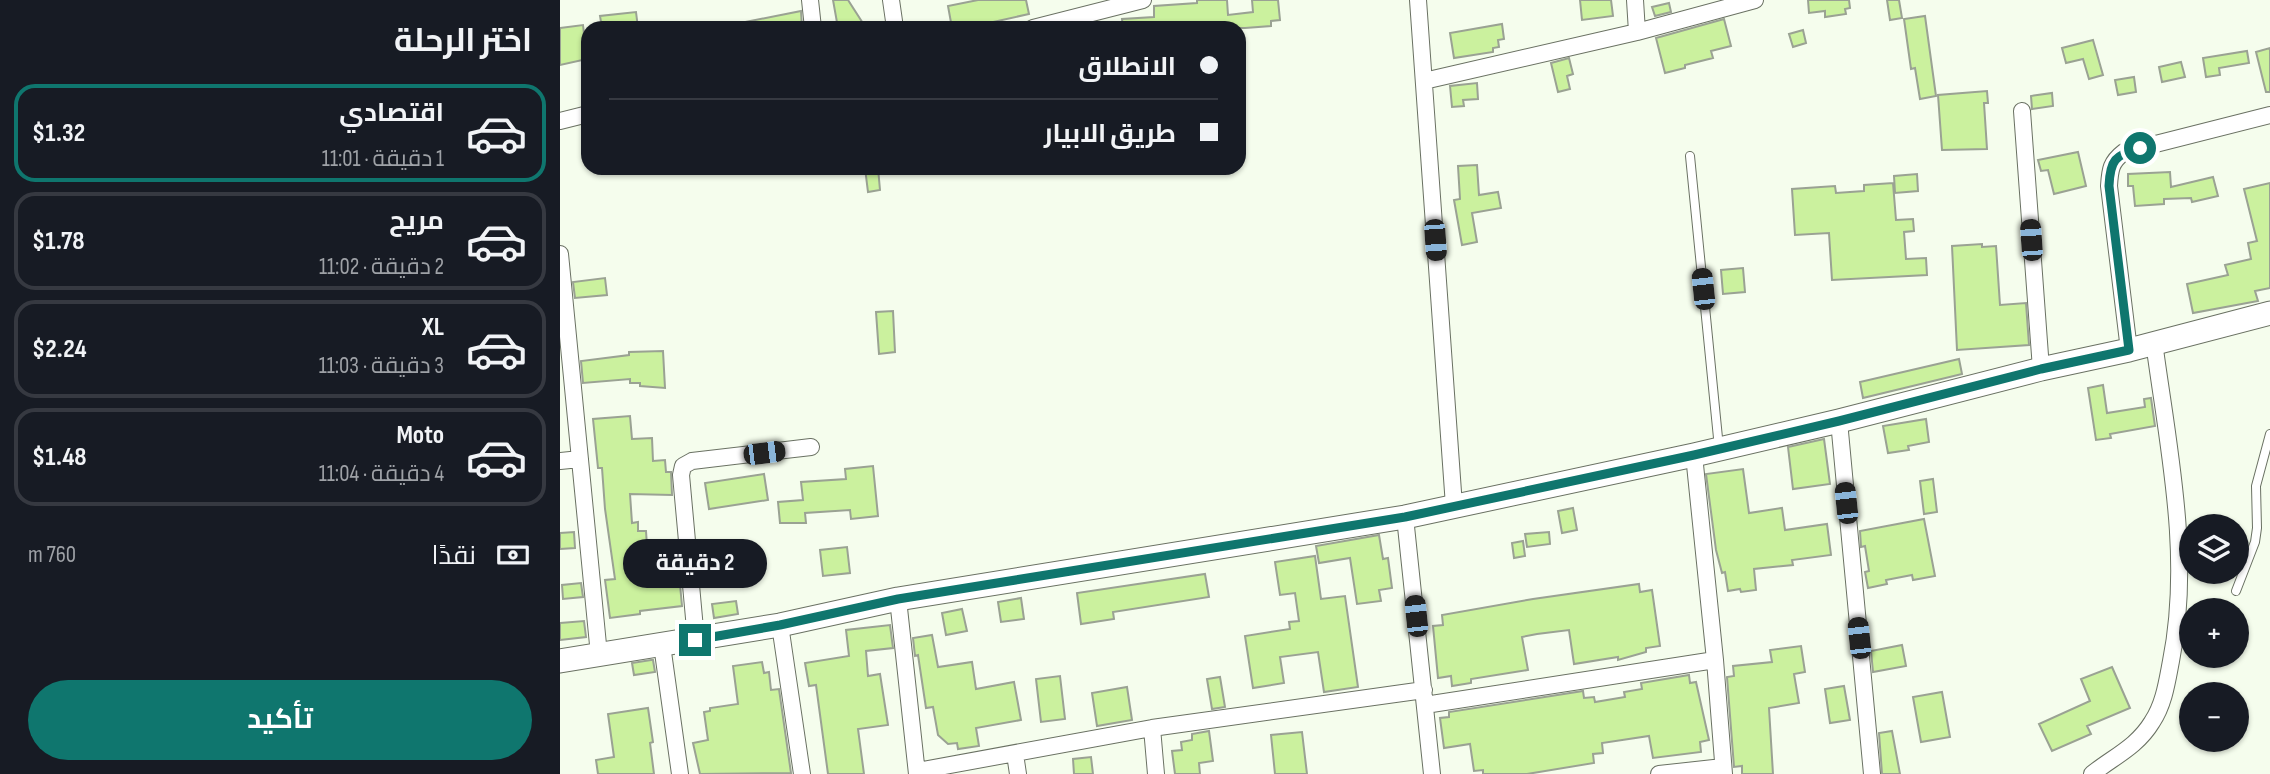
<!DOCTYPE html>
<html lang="ar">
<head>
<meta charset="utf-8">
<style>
	body { margin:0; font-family:"Sofia Sans Condensed",Cairo,sans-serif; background:#242831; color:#f1f3f6; direction:rtl; height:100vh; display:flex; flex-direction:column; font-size:26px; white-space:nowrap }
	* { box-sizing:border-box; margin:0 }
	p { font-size:23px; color:#9ea1a6 }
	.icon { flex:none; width:38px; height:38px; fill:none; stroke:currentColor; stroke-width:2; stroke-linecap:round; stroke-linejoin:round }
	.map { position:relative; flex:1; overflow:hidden; direction:ltr }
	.drawer { display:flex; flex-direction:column; background:#171b24; width:560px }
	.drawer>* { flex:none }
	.guide { position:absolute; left:21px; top:21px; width:665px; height:154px; border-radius:21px; box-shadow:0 2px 5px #0004; direction:rtl; display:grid; align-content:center; height:154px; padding:0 28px; background:#171b24 }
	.controls { position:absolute; left:1619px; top:514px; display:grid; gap:14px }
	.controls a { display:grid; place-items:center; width:70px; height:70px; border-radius:50%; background:#171b24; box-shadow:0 2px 5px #0004; font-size:35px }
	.end { position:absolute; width:32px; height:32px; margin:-16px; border:9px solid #0f766e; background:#fff; box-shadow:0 0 0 4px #fff }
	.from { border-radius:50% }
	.bubble { position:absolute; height:49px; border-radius:24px; background:#171b24; box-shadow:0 2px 5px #0004; font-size:23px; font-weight:700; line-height:49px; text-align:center; direction:rtl }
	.car { position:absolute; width:21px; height:42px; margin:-21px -10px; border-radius:9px; box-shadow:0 0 5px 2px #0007; background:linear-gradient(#222 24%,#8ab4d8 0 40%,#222 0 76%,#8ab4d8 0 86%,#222 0) }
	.guide b { display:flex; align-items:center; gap:24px; height:66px; font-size:26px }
	.guide b+b { border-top:2px solid #363941 }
	.guide i { width:18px; height:18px; background:#f1f3f6 }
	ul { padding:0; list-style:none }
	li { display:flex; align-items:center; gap:21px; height:98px; margin:0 14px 10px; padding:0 14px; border:4px solid #363941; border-radius:21px }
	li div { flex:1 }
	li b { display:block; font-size:26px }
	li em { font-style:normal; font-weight:700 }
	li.on { border-color:#0f766e }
	li>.icon { width:63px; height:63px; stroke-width:1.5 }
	h2 { padding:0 28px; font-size:32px; line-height:84px }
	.pay { display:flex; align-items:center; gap:18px; height:77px; padding:0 28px; font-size:26px }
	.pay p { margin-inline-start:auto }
	.action { display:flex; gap:14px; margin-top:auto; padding:14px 28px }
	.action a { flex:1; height:80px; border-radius:42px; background:#0f766e; color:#fff; font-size:28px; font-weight:700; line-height:80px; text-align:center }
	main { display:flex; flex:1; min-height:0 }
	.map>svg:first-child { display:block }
	.building { fill:#cbf19e; stroke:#9aa293; stroke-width:2 }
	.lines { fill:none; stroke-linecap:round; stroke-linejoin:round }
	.service-casing { stroke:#6a7163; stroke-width:10 }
	.minor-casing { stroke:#6a7163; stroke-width:18 }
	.secondary-casing { stroke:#6a7163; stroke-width:25 }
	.service { stroke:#fff; stroke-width:8 }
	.minor { stroke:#fff; stroke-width:16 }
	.secondary { stroke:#fff; stroke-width:23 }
	.route { stroke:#0f766e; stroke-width:9 }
</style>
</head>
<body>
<main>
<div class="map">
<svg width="1710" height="774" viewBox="0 0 1710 774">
	<rect width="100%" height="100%" fill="#f5fded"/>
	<path class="building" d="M273 0H288L306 28H278Z
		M418 0H466L469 14 406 28H392L388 6Z
		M637 0H667L668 15 693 12 692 0H718L720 20 711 21V26L685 28H563L562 19 594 17V6L637 3Z
		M1020 0H1051L1053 16 1022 20Z
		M1248 0H1289L1290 8 1285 9 1286 14 1265 17V11L1249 13Z
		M1327 0H1339L1342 18 1330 20Z
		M1109 3 1111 12 1095 16 1092 7Z
		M241 11 242 28H186L185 22Z
		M76 12 78 28H42L40 16Z
		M1365 16 1376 96 1360 99 1355 68 1351 69 1344 19Z
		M1164 19 1171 46 1151 51 1153 58 1125 65V68L1105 73 1096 38Z
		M942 24 944 39 938 40 939 47 933 48V52L894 58 890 33Z
		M23 25 27 59 0 65V28Z
		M1243 30 1246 43 1233 47 1229 34Z
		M1533 40 1543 75 1529 79 1523 59 1506 63 1502 48Z
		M1710 48V92H1706L1696 52Z
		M1687 51 1689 63 1659 68 1660 75 1646 77 1643 58Z
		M1009 58 1013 74 1007 76 1010 89 998 92 991 63Z
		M1621 62 1625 77 1602 82 1599 67Z
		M1574 77 1576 92 1558 95 1555 80Z
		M917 83 918 99 903 100 904 106 892 107 890 86Z
		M1427 91 1428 103H1424L1427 149 1382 150 1378 95Z
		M1492 93 1493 106 1472 109 1471 96Z
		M1518 152 1526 186 1494 194 1488 170 1481 171 1478 160Z
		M917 165 919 195 938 192 941 208 912 213 917 242 902 245 894 200 900 199 898 166Z
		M305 168H318L320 190 308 192Z
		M1610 172 1611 187 1653 177 1658 196 1632 202 1631 198 1604 199V204L1575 206 1573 186H1568V174Z
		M1357 174 1358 191 1335 193 1334 176Z
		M1333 183 1336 220 1353 219 1354 231 1344 232 1346 259 1366 258 1367 275 1272 280 1269 233 1235 235 1232 189 1275 186 1276 193 1304 191V185Z
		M1710 183V288L1695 291 1698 301 1633 313 1627 284 1668 275 1665 265 1691 259 1688 243 1697 241 1684 189Z
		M1422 244V247L1436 246 1440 305 1466 303 1469 345 1397 350 1392 246Z
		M1183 268 1185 292 1163 294 1161 270Z
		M45 278 47 295 15 298 13 282Z
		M333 311 335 352 319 354 316 312Z
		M103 351 105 388 80 386V383H70V379L23 383 21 361 69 355V352Z
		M1399 359 1402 374 1303 398 1300 382Z
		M1543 385 1547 413 1585 407 1584 399 1591 398 1595 426 1550 434 1551 438 1536 440 1528 388Z
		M70 416 72 439 92 438 93 461 105 460 106 472H111L112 495 70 494 72 523 78 522V531H86L89 577 119 574 122 606 80 611V614L50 618 45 580 55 579 45 509 42 468H38L33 419Z
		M1366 419 1369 442 1348 446 1349 450 1328 453 1323 426Z
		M1264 439 1270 484 1233 489 1228 447Z
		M313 466 318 516 291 519 290 510 245 513 246 523H220L218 502 243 500 241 482 286 479 285 469Z
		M1183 469 1189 513 1222 508 1225 530 1267 524 1271 555 1232 560 1233 565 1194 569 1196 590 1181 592 1180 589 1168 591 1165 572 1162 573 1156 550 1146 474Z
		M204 474 208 500 149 509 145 483Z
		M1373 479 1377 512 1364 514 1360 481Z
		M1013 508 1017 530 1002 533 998 511Z
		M1364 519 1375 576 1353 580 1352 575 1326 580 1327 584 1308 588 1305 572 1309 571 1305 546 1301 547 1300 531Z
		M14 532 15 548 0 549V533Z
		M989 532 990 544 967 547 965 534Z
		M819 535 823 559 828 558 832 588 819 590 821 601 797 604 790 558 759 563 756 546Z
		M963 541 965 556 954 558 952 543Z
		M189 544 194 575 150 582 145 550Z
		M287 547 290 573 263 576 260 550Z
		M755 556 761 599 785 596 798 687 764 692 758 652 720 657 724 683 693 688 685 636 730 629 729 622 739 621 735 593 720 595 715 562Z
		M645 574 649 597 553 612 554 619 521 624 517 593Z
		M21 583 23 597 3 599 2 585Z
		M1079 584 1080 592 1092 590 1100 646 1086 648V652L1058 660V657L1014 664 1009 630 977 634 962 637 968 670 911 679V683L892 686 891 676 878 678 873 626 883 625 882 615 973 599Z
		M461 598 464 619 441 622 438 602Z
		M176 601 178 614 154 618 152 604Z
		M402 609 407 631 386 635 382 613Z
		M24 621 26 637 0 640V623Z
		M330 625 333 648 306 651 308 676 320 674 328 725 298 729 304 774H268L256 685 249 686 245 663 289 656 286 630Z
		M372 635 378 667 412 662 416 689 454 682 461 720 416 728 419 746 398 749 397 743 388 744 378 735 373 707 366 708 358 655 355 656 353 638Z
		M1342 645 1346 666 1313 672 1311 651Z
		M1241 646 1245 672 1234 674 1239 703 1209 708 1213 774H1182V766L1174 767 1167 677 1174 676 1173 666 1212 662 1210 650Z
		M91 660H93L95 672 74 675 72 663Z
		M202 662 204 673 209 672 211 690 219 689 231 773 140 774 133 743 148 740 144 712 150 711V708L178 704 173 666Z
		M1552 667 1570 708 1527 726 1531 734 1492 751 1479 724 1530 701 1521 679Z
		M1129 675 1130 683 1136 682 1149 740 1140 742 1141 752 1093 758 1089 736 1042 743 1043 753 1033 754 1034 763 967 774H923V770L914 771 910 744 884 748 880 718 889 717V712L1023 691 1024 698 1034 697 1035 702 1065 697 1064 692 1082 689 1081 683Z
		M500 676 505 719 481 722 476 679Z
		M660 677 665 707 652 709 647 679Z
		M1284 686 1290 720 1270 723 1265 689Z
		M567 687 572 720 537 726 532 693Z
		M1382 692 1390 737 1361 742 1353 697Z
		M88 708 93 742 90 743 94 774H38L36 760 54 757 48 714Z
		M649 731 653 761 639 763 640 774H615L612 751 622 750 621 742 632 740V734Z
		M1332 731 1340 774H1322L1319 733Z
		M742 732 747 774H715L711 735Z
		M531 757 533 774H514L513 759Z"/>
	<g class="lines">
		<g class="service-casing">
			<path id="service" d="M1130 156 1159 448
				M1676 591 1695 542 1697 528 1696 486 1710 434"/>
		</g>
		<g class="minor-casing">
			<path id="minor" d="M250 0 253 28
				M331 0 335 28
				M858 0 894 506
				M1075 0 1077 32
				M473 28 583 0
				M864 81 1077 32 1195 0
				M1462 111 1481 369
				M0 121 28 114
				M0 254 39 655
				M1569 350 1549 186C1550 169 1551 162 1564 152L1710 115
				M1279 421 1312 774
				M0 461 20 459
				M845 517 872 774
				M338 599 357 774
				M220 625 242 774
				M136 640 121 475 123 466 132 461 251 447
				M102 645 120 774
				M1155 660 1164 774
				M865 705 1155 660 1134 455
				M592 728 596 774
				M455 754 458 774
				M357 771 592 728 864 690
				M1099 774 1163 767
				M1532 774C1553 757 1577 747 1592 722 1604 704 1607 682 1611 661 1632 556 1608 447 1594 342"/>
		</g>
		<g class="secondary-casing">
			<path id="secondary" d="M0 661 220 625 338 599 845 517 1134 455 1279 421 1481 369 1569 350 1710 313"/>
		</g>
		<use href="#service" class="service"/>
		<use href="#minor" class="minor"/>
		<use href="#secondary" class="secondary"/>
	</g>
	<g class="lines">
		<path class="route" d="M135 640 220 625 338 599 845 517 1134 455 1279 421 1481 369 1569 350 1549 186C1550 160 1555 155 1580 148"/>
	</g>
</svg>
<div class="controls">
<a><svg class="icon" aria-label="layers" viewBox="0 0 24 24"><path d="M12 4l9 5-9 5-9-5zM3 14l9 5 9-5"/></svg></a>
<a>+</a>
<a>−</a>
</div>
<i class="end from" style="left:1580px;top:148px"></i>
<i class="end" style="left:135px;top:640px"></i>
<div class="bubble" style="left:63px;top:539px;width:144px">2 دقيقة</div>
<i class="car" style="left:875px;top:240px;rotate:176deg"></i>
<i class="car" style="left:1471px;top:240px;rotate:356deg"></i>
<i class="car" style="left:1143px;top:289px;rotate:354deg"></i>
<i class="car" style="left:204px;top:453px;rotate:83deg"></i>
<i class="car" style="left:1286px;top:503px;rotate:354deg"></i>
<i class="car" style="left:856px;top:616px;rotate:354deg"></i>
<i class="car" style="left:1299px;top:638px;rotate:354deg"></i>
<div class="guide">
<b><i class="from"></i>الانطلاق</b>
<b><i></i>طريق الابيار</b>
</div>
</div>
<section class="drawer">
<h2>اختر الرحلة</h2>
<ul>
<li class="on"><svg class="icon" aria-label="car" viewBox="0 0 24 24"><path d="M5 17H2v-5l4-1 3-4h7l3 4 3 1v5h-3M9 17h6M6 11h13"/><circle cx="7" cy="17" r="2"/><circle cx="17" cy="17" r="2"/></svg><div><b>اقتصادي</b><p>1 دقيقة · 11:01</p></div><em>$1.32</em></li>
<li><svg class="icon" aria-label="car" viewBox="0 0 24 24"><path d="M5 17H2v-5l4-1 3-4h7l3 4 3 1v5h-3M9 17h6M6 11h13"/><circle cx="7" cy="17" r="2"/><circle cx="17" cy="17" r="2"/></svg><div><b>مريح</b><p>2 دقيقة · 11:02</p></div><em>$1.78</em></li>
<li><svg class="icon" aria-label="car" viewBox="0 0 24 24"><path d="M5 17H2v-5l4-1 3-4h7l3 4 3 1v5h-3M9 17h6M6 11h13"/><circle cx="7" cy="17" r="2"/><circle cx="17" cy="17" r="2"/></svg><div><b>XL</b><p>3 دقيقة · 11:03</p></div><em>$2.24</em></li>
<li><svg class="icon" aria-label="car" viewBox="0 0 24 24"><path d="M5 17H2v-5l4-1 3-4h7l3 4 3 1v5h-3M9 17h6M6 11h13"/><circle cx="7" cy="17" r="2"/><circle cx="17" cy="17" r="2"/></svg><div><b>Moto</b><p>4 دقيقة · 11:04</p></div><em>$1.48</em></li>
</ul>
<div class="pay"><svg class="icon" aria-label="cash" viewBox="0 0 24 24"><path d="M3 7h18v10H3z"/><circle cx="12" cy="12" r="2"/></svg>نقدًا<p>760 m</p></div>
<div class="action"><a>تأكيد</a></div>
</section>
</main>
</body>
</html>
